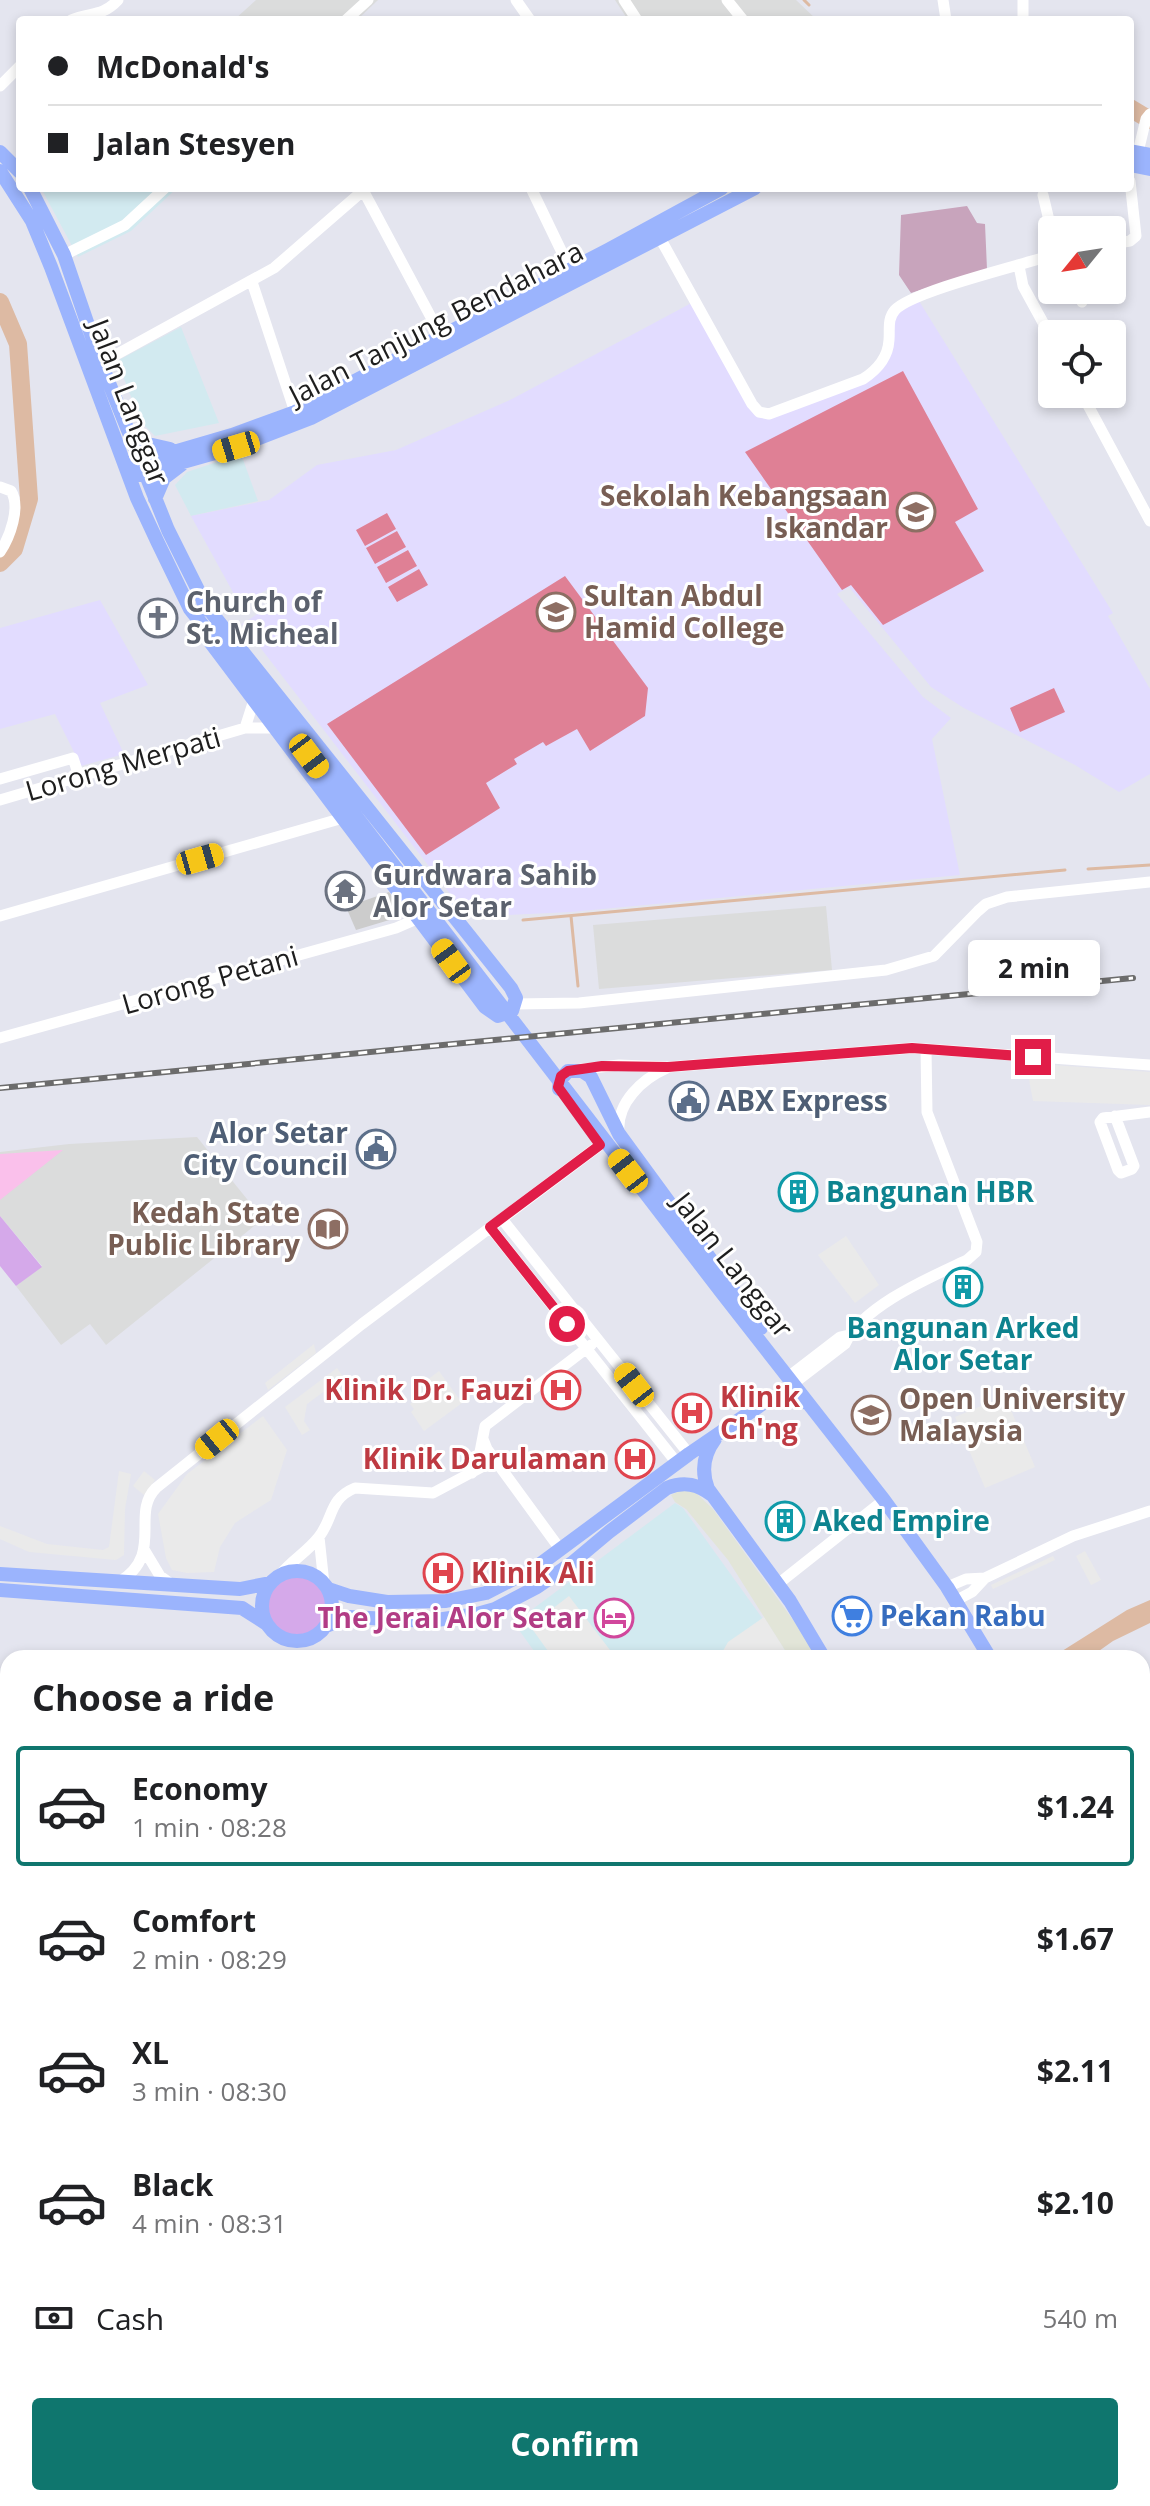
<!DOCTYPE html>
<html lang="en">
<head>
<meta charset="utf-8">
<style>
	body { margin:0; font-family:"Open Sans",sans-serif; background:#f6f6f6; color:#202124; height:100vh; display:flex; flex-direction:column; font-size:30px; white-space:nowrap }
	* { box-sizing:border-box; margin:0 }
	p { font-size:26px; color:#757577 }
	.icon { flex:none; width:44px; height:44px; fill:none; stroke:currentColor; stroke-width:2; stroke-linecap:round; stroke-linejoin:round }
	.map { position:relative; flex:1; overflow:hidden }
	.drawer { position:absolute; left:0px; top:1650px; width:1150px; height:856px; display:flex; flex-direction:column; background:#fff; border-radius:24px 24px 0 0; box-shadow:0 4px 12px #0003 }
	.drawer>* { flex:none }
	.guide { position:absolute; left:16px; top:16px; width:1118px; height:176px; border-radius:8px; box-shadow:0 4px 12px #0003; display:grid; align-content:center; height:176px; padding:0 32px; background:#fff }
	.needle { width:52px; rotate:240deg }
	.fabs { position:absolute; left:1038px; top:216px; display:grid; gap:16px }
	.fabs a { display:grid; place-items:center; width:88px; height:88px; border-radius:8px; background:#fff; box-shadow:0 4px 12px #0003; font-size:40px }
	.end { position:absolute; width:36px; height:36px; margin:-18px; border:10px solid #e11d48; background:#fff; box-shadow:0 0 0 4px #fff }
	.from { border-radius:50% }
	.bubble { position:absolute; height:56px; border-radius:8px; background:#fff; box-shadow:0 4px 12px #0003; font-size:26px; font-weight:700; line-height:56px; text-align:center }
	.car { position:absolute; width:24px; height:48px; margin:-24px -12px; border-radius:10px; box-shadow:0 0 6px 2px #0007; background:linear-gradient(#f5c518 24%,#345 0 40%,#f5c518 0 76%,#345 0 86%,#f5c518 0) }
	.guide b { display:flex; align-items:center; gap:28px; height:76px; font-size:30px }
	.guide b+b { border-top:2px solid #e0e0e0 }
	.guide i { width:20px; height:20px; background:#202124 }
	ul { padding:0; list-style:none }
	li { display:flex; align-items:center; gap:24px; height:120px; margin:0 16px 12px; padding:0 16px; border:4px solid transparent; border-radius:8px }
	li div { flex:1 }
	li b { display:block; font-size:30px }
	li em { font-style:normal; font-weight:700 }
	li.on { border-color:#0f766e }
	li>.icon { width:72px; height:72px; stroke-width:1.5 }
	h2 { padding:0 32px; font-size:36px; line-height:96px }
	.pay { display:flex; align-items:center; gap:20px; height:88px; padding:0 32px; font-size:30px }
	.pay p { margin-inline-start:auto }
	.cta { display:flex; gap:16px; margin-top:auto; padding:16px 32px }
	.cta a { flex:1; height:92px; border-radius:8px; background:#0f766e; color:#fff; font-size:32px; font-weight:700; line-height:92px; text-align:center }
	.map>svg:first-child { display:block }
	.residential { fill:#dbdcdc }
	.commercial { fill:#d2eaf0 }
	.education { fill:#e2dcff }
	.religious { fill:#ccc }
	.grass { fill:#d5a9ea }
	.cemetery { fill:#c8a4bc }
	.park { fill:#fac0eb }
	.pitch { fill:#df8095 }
	.parking { fill:#eaeaea }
	.plaza { fill:#e2e5d8 }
	.water { fill:#ddbaa3 }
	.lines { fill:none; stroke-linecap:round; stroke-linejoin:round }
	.stream { stroke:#ddbaa3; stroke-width:3 }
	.river { stroke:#ddbaa3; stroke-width:18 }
	.minor { stroke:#fff; stroke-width:11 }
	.major { stroke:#9bb4fd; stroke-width:14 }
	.rail-casing { stroke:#6c6c6c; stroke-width:6 }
	.rail { stroke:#fff; stroke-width:3; stroke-dasharray:9; stroke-linecap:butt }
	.route { stroke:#e11d48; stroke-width:10 }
	.labels { text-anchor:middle; stroke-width:6; stroke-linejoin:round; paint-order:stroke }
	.street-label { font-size:28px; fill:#1e1e1e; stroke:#fff }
	.education-label { font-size:28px; font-weight:bold; fill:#785e54; stroke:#fff; text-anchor:end }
	.worship-label { font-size:28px; font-weight:bold; fill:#5b616d; stroke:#fff; text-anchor:start }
	.service-label { font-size:28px; font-weight:bold; fill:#4e5e75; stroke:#fff; text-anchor:start }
	.culture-label { font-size:28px; font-weight:bold; fill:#0d838f; stroke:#fff; text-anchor:start }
	.health-label { font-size:28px; font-weight:bold; fill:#be3a42; stroke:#fff; text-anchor:end }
	.shop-label { font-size:28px; font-weight:bold; fill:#366cbe; stroke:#fff; text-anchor:start }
	.hotel-label { font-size:28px; font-weight:bold; fill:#b23c85; stroke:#fff; text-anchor:end }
</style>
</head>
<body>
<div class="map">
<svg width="1150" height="2506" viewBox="0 0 1150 2506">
	<rect width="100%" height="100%" fill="#e4e5ef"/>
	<path class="residential" d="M256 0H378L357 20H234Z
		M615 0H796L817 20H628Z
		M826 906 832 970 599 989 593 925Z
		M197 1137 263 1219 106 1345 90 1324 61 1345 16 1286 42 1266 0 1216V1152L69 1144Z"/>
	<path class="commercial" d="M41 188H177L131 231 78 257Z
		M181 327 219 423 155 436 141 422 117 361Z
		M241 454 258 501 191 516 175 485 187 472Z
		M675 1503 683 1508 791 1658H539L514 1623Z
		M1150 1994V2356L1142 2354V1995Z
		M0 2078H8V2205L6 2206 0 2201Z
		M8 2245V2338L0 2340V2248Z"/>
	<path class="education" d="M697 300 767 419 875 376 893 351 891 340 897 311 919 301 1113 613 1108 616 1150 689V774L1119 792 1075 765 964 708 931 687 849 587 837 594 923 697 951 718 932 739 960 875 571 912 468 917 242 624 275 603 268 589 240 605 191 516 269 500 317 465 396 450 512 399Z
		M100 600 148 685 100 703 124 754 81 766 55 714 0 729V628Z
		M0 1693 8 1694V1977H0Z
		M535 2498H668L669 2506H536Z"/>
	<path class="religious" d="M389 892 406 915 356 930 346 907Z"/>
	<path class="grass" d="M0 1216 42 1267 16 1286 0 1266Z
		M266 1605a30 30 0 1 1 60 0a30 30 0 1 1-60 0Z"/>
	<path class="cemetery" d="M967 206 977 223 985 224 987 269 911 293 899 275 901 215Z"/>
	<path class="park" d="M63 1150 0 1200V1154Z"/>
	<path class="pitch" d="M903 371 978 509 955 522 984 571 883 625 851 585 842 590 745 452Z
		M387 513 396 529 365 546 356 530Z
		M397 531 406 547 375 564 366 548Z
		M408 550 417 566 386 583 377 567Z
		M419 569 428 585 397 602 388 587Z
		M565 576 648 688 645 716 590 751 577 729 546 746 543 742 514 759 517 764 486 783 500 808 426 855 327 724Z
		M1054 688 1065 712 1020 732 1010 708Z"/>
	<path class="parking" d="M1026 1063 1150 1072V1105L1033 1101Z
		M846 1236 879 1285 855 1303 818 1255Z
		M314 1344 316 1353 268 1390 265 1383Z
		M337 1368 354 1392 350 1395 338 1381 307 1404 304 1421 310 1430 302 1435 285 1407Z
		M439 1371 462 1403 424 1431 411 1412 414 1409 410 1404 420 1396 415 1389Z
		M1005 1396 1035 1467 985 1488 955 1417Z
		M263 1416 287 1450 271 1500 235 1523 220 1547 214 1572 187 1573 172 1570 166 1558 158 1514 187 1474Z
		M119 1471 131 1474 125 1509 124 1555 116 1560 29 1552 0 1539V1526L47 1544 103 1550 109 1547Z
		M144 1471 155 1480 144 1495 133 1486Z
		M1085 1551 1101 1580 1091 1585 1076 1556Z
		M1053 1556 1055 1560 993 1589 991 1585Z
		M569 1596 616 1658H553L530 1626Z
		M764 1617 790 1658H719L728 1642Z
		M0 1994H8V2078H0Z
		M8 2250V2291L0 2294V2254Z
		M218 2498H258V2506H218Z"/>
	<path class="plaza" d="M681 1490 695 1492 713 1509 806 1638 816 1658H790L728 1560 686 1509 675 1502 671 1495Z"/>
	<path class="water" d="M1150 1600V1623L1113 1641 1089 1658H1051L1127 1610Z
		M1142 2354 1150 2356V2414L1142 2412Z
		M668 2498H755L757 2506H669Z"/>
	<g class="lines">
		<path class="stream" d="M804 0 809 5
			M1088 869 1150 865
			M571 916 578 986
			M523 920 1065 870"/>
		<path class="river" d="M1130 108 1150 120
			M0 302 18 344 29 499 14 549 0 563"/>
		<path class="minor" d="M516 0 530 20
			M624 0 637 20
			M727 0 743 20
			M943 0 946 20
			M1023 0V20
			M71 20C91 12 102 17 118 0
			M346 20 368 0
			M0 86 20 66
			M1138 152 1146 119 1150 114
			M531 188 570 269
			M363 190 441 336
			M1043 195 1052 233
			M660 238 752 404 759 412 769 414 863 379C877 370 888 358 889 340 890 330 887 319 895 310 912 291 1022 265 1052 255
			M1112 244 1130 241 1136 236 1130 181
			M64 255 125 225 165 188
			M1019 266 1023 286 1052 339
			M252 282 295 412
			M1076 290 1082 302
			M101 363 274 268 366 188
			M1082 394 1150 521
			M0 487 11 491C21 507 10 537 0 552
			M245 728 254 700
			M0 779 73 758 79 776
			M0 800 245 728H275
			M0 916 343 818
			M515 1004 579 1003 886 970 934 956 978 911 986 904 1007 897 1150 882
			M0 1038 396 928 419 918
			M574 1070 619 1065 668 1067 912 1048 1150 1065
			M1115 1116 1134 1166 1132 1169 1121 1173 1118 1170 1100 1122 1103 1118 1150 1112
			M619 1133C616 1103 642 1079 667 1068
			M502 1219 689 1454
			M490 1227 677 1463
			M788 1377 840 1337 849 1335
			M793 1384 845 1344C862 1306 931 1277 967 1260L976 1252 977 1242 927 1112 926 1049
			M483 1439 487 1449 560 1549
			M472 1473 480 1452 485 1426 591 1345
			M319 1537 324 1584
			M145 1551 160 1576 171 1584
			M280 1575C291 1561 307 1552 318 1538 334 1519 328 1499 355 1488L433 1493 495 1460
			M119 1582C165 1554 130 1514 156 1488L362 1324 600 1145
			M778 1584 884 1500
			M947 1587 966 1579 985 1578
			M955 1601 972 1592 985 1578 1073 1536 1150 1511
			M0 1988 8 1989
			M1142 1992 1150 1991
			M1142 2271 1150 2273
			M0 2488 8 2486
			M529 2498 530 2506
			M1012 2498V2506"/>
		<path class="major" d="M1130 151 1150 155
			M0 152 20 172
			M1130 165 1150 169
			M0 171 32 221 51 267 137 498 158 543 190 609 205 628 223 643 722 1293 884 1500 947 1587 990 1658
			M30 188 64 255 101 363 168 530 208 610
			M128 430 148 444 170 449
			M126 466 232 435 295 412 608 250 722 188
			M130 477 236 447 311 418 755 188
			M155 499 164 478 181 465
			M203 602 511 988 516 998 512 1011 498 1016 485 1007 205 635
			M559 1089 560 1080 568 1071H582L591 1077 619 1134 761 1328
			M715 1439C703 1455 701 1471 708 1489L790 1601 824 1658
			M262 1606a35 35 0 1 1 70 0a35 35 0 1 1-70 0Z
			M0 1574 240 1589 270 1583
			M328 1589 349 1596 387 1602 446 1601 486 1593 535 1568 689 1454 768 1400 790 1397 807 1403
			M0 1590 242 1608 267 1624
			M326 1626 349 1617 430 1621 477 1614 495 1609 537 1587 572 1563 609 1532 667 1488C684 1481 698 1484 712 1495
			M1142 1852 1150 1850
			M1142 1863 1150 1861
			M1142 2066 1150 2065
			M0 2221 8 2218
			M0 2241 8 2237
			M336 2498 337 2506
			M349 2498 350 2506"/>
		<g class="rail-casing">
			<path id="rail" d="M0 1088 1133 978"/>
		</g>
		<use href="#rail" class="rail"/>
	</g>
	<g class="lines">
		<path class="route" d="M567 1324 490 1227 600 1145 558 1087 561 1076 568 1071 602 1066 668 1067 912 1048 1033 1057"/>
	</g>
	<defs>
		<g id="school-ring" transform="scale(2)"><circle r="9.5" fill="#fff" stroke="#8d6e63" stroke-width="1.5"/><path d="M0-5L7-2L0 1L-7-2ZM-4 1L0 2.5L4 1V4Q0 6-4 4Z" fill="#8d6e63"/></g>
		<g id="church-ring" transform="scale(2)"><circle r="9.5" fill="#fff" stroke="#6b7280" stroke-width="1.5"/><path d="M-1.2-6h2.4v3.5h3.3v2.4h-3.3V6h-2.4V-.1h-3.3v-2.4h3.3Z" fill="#6b7280"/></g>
		<g id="temple-ring" transform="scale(2)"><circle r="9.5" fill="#fff" stroke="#6b7280" stroke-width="1.5"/><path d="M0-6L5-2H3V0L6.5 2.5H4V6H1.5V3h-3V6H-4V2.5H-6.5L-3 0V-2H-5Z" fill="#6b7280"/></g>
		<g id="civic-ring" transform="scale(2)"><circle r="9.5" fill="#fff" stroke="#5c6f8a" stroke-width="1.5"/><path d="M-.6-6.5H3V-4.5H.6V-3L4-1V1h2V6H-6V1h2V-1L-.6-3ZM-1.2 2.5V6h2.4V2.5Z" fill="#5c6f8a"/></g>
		<g id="building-ring" transform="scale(2)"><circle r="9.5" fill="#fff" stroke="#0f9aa8" stroke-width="1.5"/><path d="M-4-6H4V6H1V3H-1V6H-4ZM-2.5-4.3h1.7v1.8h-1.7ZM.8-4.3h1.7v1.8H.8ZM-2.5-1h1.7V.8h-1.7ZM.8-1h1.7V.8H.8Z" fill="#0f9aa8"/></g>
		<g id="library-ring" transform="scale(2)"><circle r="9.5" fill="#fff" stroke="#8d6e63" stroke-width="1.5"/><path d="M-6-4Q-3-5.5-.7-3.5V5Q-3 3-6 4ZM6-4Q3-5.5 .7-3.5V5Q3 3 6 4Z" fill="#8d6e63"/></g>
		<g id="hospital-ring" transform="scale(2)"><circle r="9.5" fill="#fff" stroke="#e0444e" stroke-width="1.5"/><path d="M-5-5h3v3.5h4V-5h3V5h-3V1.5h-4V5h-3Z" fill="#e0444e"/></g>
		<g id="university-ring" transform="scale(2)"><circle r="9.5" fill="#fff" stroke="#8d6e63" stroke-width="1.5"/><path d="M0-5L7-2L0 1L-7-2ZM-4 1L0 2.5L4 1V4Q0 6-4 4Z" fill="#8d6e63"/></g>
		<g id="supermarket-ring" transform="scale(2)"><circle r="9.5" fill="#fff" stroke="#3f7fe0" stroke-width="1.5"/><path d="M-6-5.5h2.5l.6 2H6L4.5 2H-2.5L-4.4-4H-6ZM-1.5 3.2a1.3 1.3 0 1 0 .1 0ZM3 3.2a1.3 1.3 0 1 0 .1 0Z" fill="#3f7fe0"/></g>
		<g id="hotel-ring" transform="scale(2)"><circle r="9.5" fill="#fff" stroke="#d1479c" stroke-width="1.5"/><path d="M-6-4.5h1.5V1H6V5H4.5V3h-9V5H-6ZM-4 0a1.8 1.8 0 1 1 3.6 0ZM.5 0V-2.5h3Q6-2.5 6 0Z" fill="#d1479c"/></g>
	</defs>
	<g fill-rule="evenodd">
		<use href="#school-ring" x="916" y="512"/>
		<use href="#school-ring" x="556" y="612"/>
		<use href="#church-ring" x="158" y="618"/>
		<use href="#temple-ring" x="345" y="891"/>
		<use href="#civic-ring" x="689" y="1101"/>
		<use href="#civic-ring" x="376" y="1149"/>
		<use href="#building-ring" x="798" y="1192"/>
		<use href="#library-ring" x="328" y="1229"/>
		<use href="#building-ring" x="963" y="1287"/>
		<use href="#hospital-ring" x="561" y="1390"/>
		<use href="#hospital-ring" x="692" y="1413"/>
		<use href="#university-ring" x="871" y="1415"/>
		<use href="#hospital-ring" x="635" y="1459"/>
		<use href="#building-ring" x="785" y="1521"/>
		<use href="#hospital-ring" x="443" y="1573"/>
		<use href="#supermarket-ring" x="852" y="1616"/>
		<use href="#hotel-ring" x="614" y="1618"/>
	</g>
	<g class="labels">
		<g class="street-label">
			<text transform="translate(436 323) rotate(-27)" y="10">Jalan Tanjung Bendahara</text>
			<text transform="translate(129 402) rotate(69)" y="10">Jalan Langgar</text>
			<text transform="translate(123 764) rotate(-16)" y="10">Lorong Merpati</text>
			<text transform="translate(210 980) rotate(-16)" y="10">Lorong Petani</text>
			<text transform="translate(733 1265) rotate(52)" y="10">Jalan Langgar</text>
		</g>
		<g class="education-label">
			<text x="888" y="506">Sekolah Kebangsaan<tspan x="888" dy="32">Iskandar</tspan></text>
			<text x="584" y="606" text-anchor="start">Sultan Abdul<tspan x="584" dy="32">Hamid College</tspan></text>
			<text x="300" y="1223">Kedah State<tspan x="300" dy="32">Public Library</tspan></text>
			<text x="899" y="1409" text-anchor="start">Open University<tspan x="899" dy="32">Malaysia</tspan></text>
		</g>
		<g class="worship-label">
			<text x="186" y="612">Church of<tspan x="186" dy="32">St. Micheal</tspan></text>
			<text x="373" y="885">Gurdwara Sahib<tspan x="373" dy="32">Alor Setar</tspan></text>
		</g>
		<g class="service-label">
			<text x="717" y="1111">ABX Express</text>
			<text x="348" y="1143" text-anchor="end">Alor Setar<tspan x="348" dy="32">City Council</tspan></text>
		</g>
		<g class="culture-label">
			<text x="826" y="1202">Bangunan HBR</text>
			<text x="963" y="1338" text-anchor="middle">Bangunan Arked<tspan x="963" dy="32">Alor Setar</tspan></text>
			<text x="813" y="1531">Aked Empire</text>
		</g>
		<g class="health-label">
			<text x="533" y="1400">Klinik Dr. Fauzi</text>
			<text x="720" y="1407" text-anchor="start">Klinik<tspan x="720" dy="32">Ch'ng</tspan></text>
			<text x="607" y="1469">Klinik Darulaman</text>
			<text x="471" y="1583" text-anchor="start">Klinik Ali</text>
		</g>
		<g class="shop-label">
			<text x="880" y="1626">Pekan Rabu</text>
		</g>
		<g class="hotel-label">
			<text x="586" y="1628">The Jerai Alor Setar</text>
		</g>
	</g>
</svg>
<div class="fabs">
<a><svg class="needle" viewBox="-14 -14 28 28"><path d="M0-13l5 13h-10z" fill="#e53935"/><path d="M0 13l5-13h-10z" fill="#757577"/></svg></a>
<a><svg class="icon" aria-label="locate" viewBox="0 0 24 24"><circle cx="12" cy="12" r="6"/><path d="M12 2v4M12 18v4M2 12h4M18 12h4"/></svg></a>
</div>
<i class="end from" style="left:567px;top:1324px"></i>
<i class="end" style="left:1033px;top:1057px"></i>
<div class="bubble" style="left:968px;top:940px;width:132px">2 min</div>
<i class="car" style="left:236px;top:447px;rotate:253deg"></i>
<i class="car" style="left:309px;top:756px;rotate:143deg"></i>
<i class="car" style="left:200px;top:859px;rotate:74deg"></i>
<i class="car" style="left:451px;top:961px;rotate:324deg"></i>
<i class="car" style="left:628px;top:1171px;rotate:322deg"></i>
<i class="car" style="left:634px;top:1385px;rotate:322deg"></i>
<i class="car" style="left:217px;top:1439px;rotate:231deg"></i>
<div class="guide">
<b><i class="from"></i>McDonald's</b>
<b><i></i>Jalan Stesyen</b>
</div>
<section class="drawer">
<h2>Choose a ride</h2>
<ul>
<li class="on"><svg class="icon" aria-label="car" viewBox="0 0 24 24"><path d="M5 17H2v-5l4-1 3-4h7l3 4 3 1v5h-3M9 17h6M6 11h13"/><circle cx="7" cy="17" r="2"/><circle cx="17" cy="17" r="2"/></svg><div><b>Economy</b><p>1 min · 08:28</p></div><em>$1.24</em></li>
<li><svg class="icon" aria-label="car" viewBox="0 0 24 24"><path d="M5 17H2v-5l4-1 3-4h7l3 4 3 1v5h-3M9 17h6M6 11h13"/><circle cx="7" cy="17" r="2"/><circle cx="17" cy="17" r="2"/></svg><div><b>Comfort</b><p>2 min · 08:29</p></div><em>$1.67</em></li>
<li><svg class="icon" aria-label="car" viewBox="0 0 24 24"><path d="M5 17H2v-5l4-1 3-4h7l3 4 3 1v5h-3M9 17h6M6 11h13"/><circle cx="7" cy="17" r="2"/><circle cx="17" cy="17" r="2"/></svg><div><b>XL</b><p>3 min · 08:30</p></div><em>$2.11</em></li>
<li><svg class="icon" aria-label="car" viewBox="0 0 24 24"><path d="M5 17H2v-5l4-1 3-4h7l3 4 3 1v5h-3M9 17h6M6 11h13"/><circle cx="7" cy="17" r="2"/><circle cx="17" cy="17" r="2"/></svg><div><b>Black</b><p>4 min · 08:31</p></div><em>$2.10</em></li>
</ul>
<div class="pay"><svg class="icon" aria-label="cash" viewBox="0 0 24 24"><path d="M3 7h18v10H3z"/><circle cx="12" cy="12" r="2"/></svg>Cash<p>540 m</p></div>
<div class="cta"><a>Confirm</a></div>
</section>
</div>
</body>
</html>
